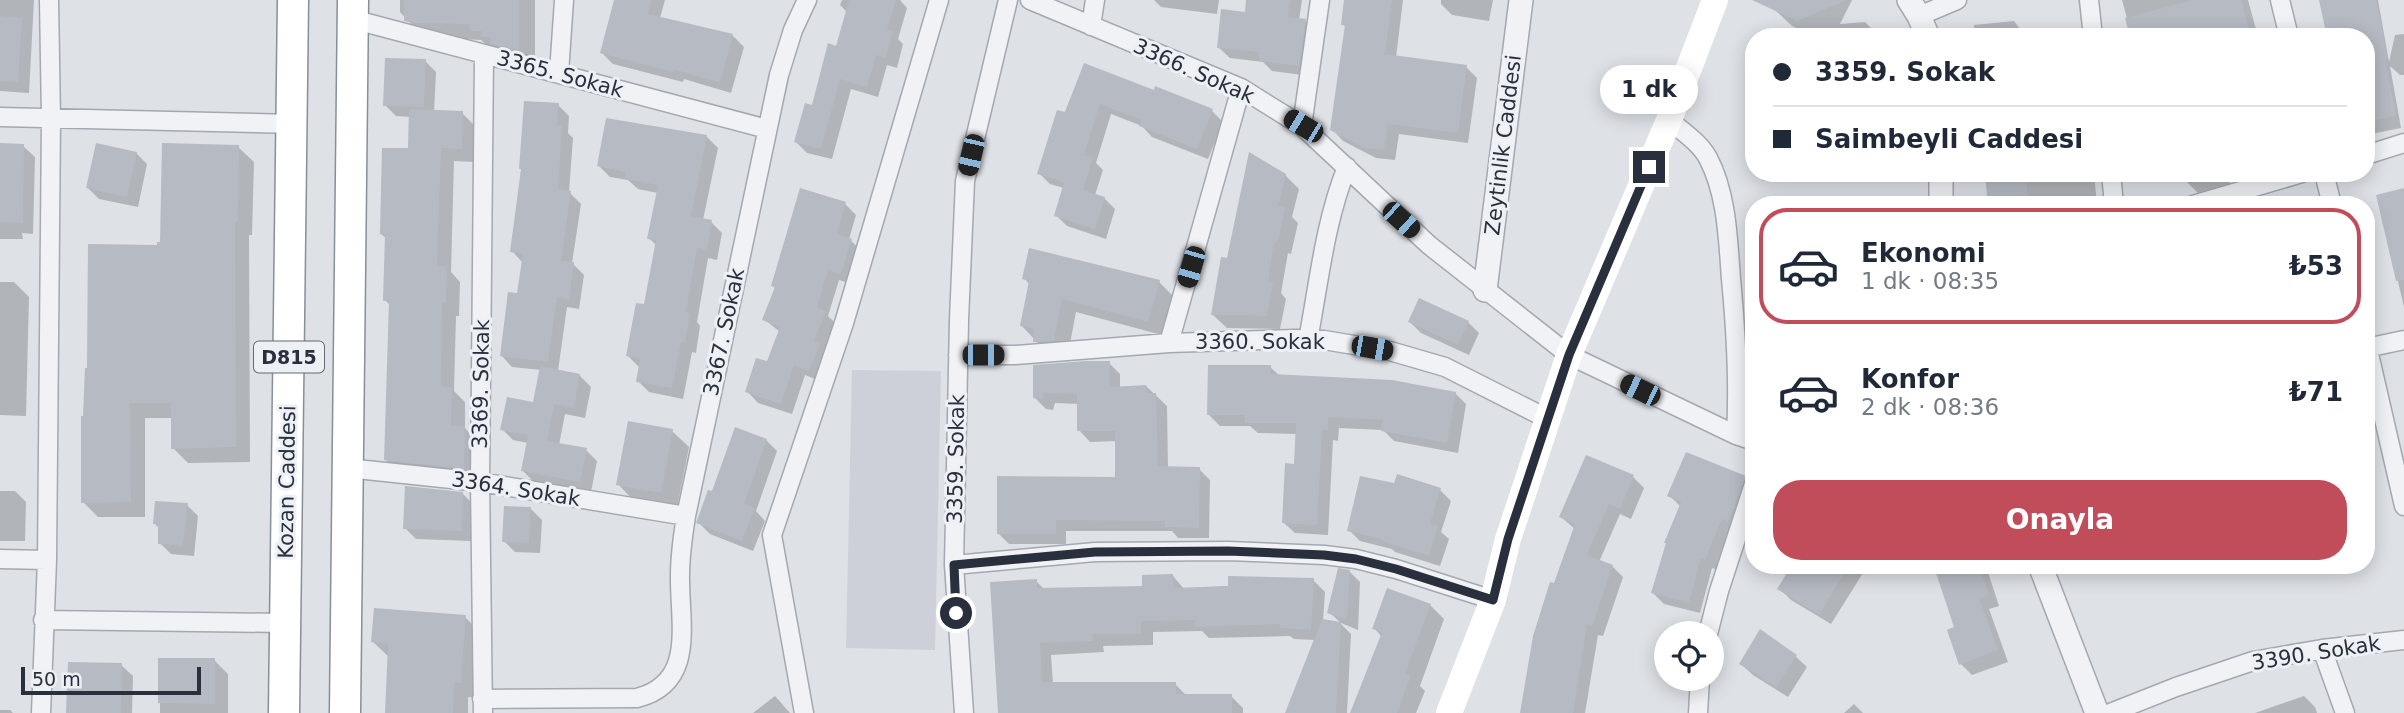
<!DOCTYPE html>
<html lang="tr">
<head>
<meta charset="utf-8">
<style>
	body { margin:0; font-family:"DejaVu Sans",sans-serif; background:#f6f6f7; color:#1f2937; height:100vh; display:flex; flex-direction:column; font-size:26px; white-space:nowrap }
	* { box-sizing:border-box; margin:0 }
	p { font-size:23px; color:#747a83 }
	.icon { flex:none; width:38px; height:38px; fill:none; stroke:currentColor; stroke-width:2; stroke-linecap:round; stroke-linejoin:round }
	.map { position:relative; flex:1; overflow:hidden }
	.panel { position:absolute; left:1745px; top:196px; width:630px; height:378px; display:flex; flex-direction:column; background:#fff; border-radius:28px; box-shadow:0 4px 18px #0003 }
	.panel>* { flex:none }
	.top-card { position:absolute; left:1745px; top:28px; width:630px; height:154px; border-radius:28px; box-shadow:0 4px 18px #0003; display:grid; align-content:center; height:154px; padding:0 28px; background:#fff }
	.tools { position:absolute; left:1654px; top:621px; display:grid; gap:14px }
	.tools a { display:grid; place-items:center; width:70px; height:70px; border-radius:50%; background:#fff; box-shadow:0 4px 18px #0003; font-size:35px }
	.scale { position:absolute; left:21px; bottom:18px; width:180px; box-sizing:border-box; padding-left:7px; border:4px solid #292f3c; border-top:0; font-size:19px; line-height:24px; white-space:nowrap; color:#292f3c; -webkit-text-stroke:5px #edf0f4; paint-order:stroke }
	.end { position:absolute; width:32px; height:32px; margin:-16px; border:9px solid #292f3c; background:#fff; box-shadow:0 0 0 4px #fff }
	.from { border-radius:50% }
	.bubble { position:absolute; height:49px; border-radius:24px; background:#fff; box-shadow:0 4px 18px #0003; font-size:23px; font-weight:600; line-height:49px; text-align:center }
	.car { position:absolute; width:21px; height:42px; margin:-21px -10px; border-radius:9px; box-shadow:0 0 5px 2px #0007; background:linear-gradient(#222 24%,#8ab4d8 0 40%,#222 0 76%,#8ab4d8 0 86%,#222 0) }
	.top-card b { display:flex; align-items:center; gap:24px; height:66px; font-size:26px }
	.top-card b+b { border-top:2px solid #e0e1e3 }
	.top-card i { width:18px; height:18px; background:#1f2937 }
	ul { padding:12px 0 0; list-style:none }
	li { display:flex; align-items:center; gap:21px; height:116px; margin:0 14px 10px; padding:0 14px; border:4px solid transparent; border-radius:28px }
	li div { flex:1 }
	li b { display:block; font-size:26px }
	li em { font-style:normal; font-weight:600 }
	li.current { border-color:#c14d5b }
	li>.icon { width:63px; height:63px; stroke-width:1.5 }
	.primary-button { display:flex; gap:14px; margin-top:auto; padding:14px 28px }
	.primary-button a { flex:1; height:80px; border-radius:28px; background:#c14d5b; color:#fff; font-size:28px; font-weight:600; line-height:80px; text-align:center }
	.map>svg:first-child { display:block }
	.built { fill:#cdd0d8 }
	.shadow { fill:#0003 }
	.building { fill:#b6bac3 }
	.lines { fill:none; stroke-linecap:round; stroke-linejoin:round }
	.minor-casing { stroke:#a4a8b0; stroke-width:21 }
	.tertiary-casing { stroke:#a4a8b0; stroke-width:26 }
	.trunk-casing { stroke:#878e9c; stroke-width:33 }
	.minor { stroke:#f0f2f5; stroke-width:18 }
	.tertiary { stroke:#f0f2f5; stroke-width:23 }
	.secondary { stroke:#fff; stroke-width:26 }
	.trunk { stroke:#fff; stroke-width:30 }
	.route { stroke:#292f3c; stroke-width:9 }
	.labels { text-anchor:middle; stroke-width:6; stroke-linejoin:round; paint-order:stroke }
	.shield { fill:#edf0f4; stroke:#646973; stroke-width:2 }
	.shield-label { font-size:19px; font-weight:bold; fill:#292f3c }
	.street-label { font-size:21px; fill:#292f3c; stroke:#edf0f4 }
</style>
</head>
<body>
<div class="map">
<svg width="2404" height="713" viewBox="0 0 2404 713">
	<rect width="100%" height="100%" fill="#dee1e6"/>
	<path class="built" d="M852 370 941 371 935 650 846 648Z"/>
	<path class="shadow" d="M0 0H34L29 93 0 91Z
		M400 0H535V65L500 52 494 47H489L481 40 423 37 400 12Z
		M616 0H665L660 18 733 36 744 47 731 93 684 79 683 82 613 64 602 53Z
		M842 0H900L907 8 898 39 903 44 897 68 887 65 878 97 851 89 832 159 807 153 796 142 838 48 847 12 840 5Z
		M1154 0H1219L1217 14 1161 7Z
		M1248 0H1302L1299 20 1305 21 1316 32 1310 76 1272 71 1263 62 1230 58 1218 47 1247 14Z
		M1345 0H1403L1396 57 1466 67 1477 78 1468 143 1399 134 1395 160 1376 158 1343 141 1332 129 1347 28 1342 24Z
		M1441 0H1493L1489 21 1452 15 1441 4Z
		M1780 0H1852L1840 24 1865 22 1876 33V37H1830L1829 31 1814 37 1792 26 1775 10Z
		M2122 0H2248L2258 37H2132Z
		M2321 0H2378L2389 62 2395 35 2404 34V75H2400L2390 66 2401 128 2366 135V37Z
		M2014 21 2026 37H1975L1974 25Z
		M425 61 436 72 434 112 462 113 476 127 475 162 454 161 451 272 460 282 459 316H456L454 391 465 402V428L478 442 477 482 400 474 386 460 391 306 385 300 387 239 381 234 410 150 411 117 396 116 385 105Z
		M1085 65 1155 93 1156 89 1212 111 1223 122 1208 159 1152 137 1142 126 1111 114 1096 163 1103 170 1095 195 1104 198 1115 209 1106 239 1067 226 1056 215 1064 188 1050 184 1039 173Z
		M558 105 569 116 568 133 573 138 569 192 581 204 572 263 584 275 579 309 567 307 558 371 580 376 591 387 585 418 565 414 559 445 586 450 597 461 591 492 534 482 523 471 528 443 513 440 502 429 535 404 541 370 512 367 501 355 518 295 523 263 512 251Z
		M706 136 718 148 703 220 711 222 722 233 717 260 708 258 697 322 700 326 696 353 692 352 683 399 649 392 638 381 640 368 628 356 646 306 657 246 649 238 658 193 638 189 628 180 610 177 599 166Z
		M1749 140H1754V172L1752 170Z
		M0 145 23 146 35 157 33 234 22 233 23 239H0Z
		M238 147 254 162 252 235H249L250 462 188 463 173 448V418H145V517H98L83 502 158 247Z
		M136 153 147 164 138 207 99 199 88 188Z
		M1755 173H1813V177L1763 181Z
		M1988 173H2094L2097 205H1991Z
		M2184 173H2234L2228 175 2230 184 2198 193 2187 182Z
		M1285 175 1299 189 1292 217 1298 223 1291 254 1288 253 1281 293 1286 299 1280 329 1227 328 1213 315Z
		M2404 190V307L2378 196Z
		M845 204 856 215 849 239 862 251 852 284 839 280 828 316 836 324 820 381 805 375 792 414 758 403 747 391 768 363 780 332 764 319 776 289 773 286Z
		M1024 278 1159 282 1173 296 1162 335 1076 312 1068 354 1049 355 1022 326 1030 285Z
		M0 282H14L29 297 26 416 0 415Z
		M1410 322H1468L1479 333 1469 355 1421 333Z
		M1109 363 1120 374V388L1146 386 1167 406 1168 468 1199 469 1210 480 1209 538H1178L1172 531H1066V544H1009L998 533 1117 478V441L1090 442 1079 430V404L1055 403 1053 410 1046 409 1035 398V367Z
		M1270 367 1280 376 1455 393 1466 404 1458 453 1394 441 1383 430 1339 428 1338 441 1333 440 1328 535 1295 533 1283 522 1296 466 1297 434 1258 433 1250 426H1220L1209 415Z
		M672 431 689 447 677 508 634 501 618 484Z
		M766 440 777 451 756 511 765 521 753 551 710 534 698 522 713 494Z
		M1633 477 1644 488 1631 519 1620 514 1599 562 1612 566 1623 577 1603 636 1598 635 1585 713H1522L1555 585 1575 529 1561 517Z
		M1745 478 1754 487 1717 570 1712 568 1700 613 1664 604 1653 593 1681 507 1669 495Z
		M1395 485 1440 490 1451 501 1441 532 1449 539 1440 566 1395 552 1392 549 1360 541 1349 530Z
		M0 491H15L26 502 25 541H0Z
		M462 493 473 504 472 541 416 539 405 528Z
		M187 505 198 516 194 556 171 554 160 543V529L155 524Z
		M531 509 542 520 540 553 515 552 504 541Z
		M1811 565H1868L1831 624 1791 600 1780 589Z
		M1965 565H1981L1988 572 1999 606 1989 609 2008 662 1972 675 1961 664 1956 628Z
		M1349 571 1360 582 1358 630 1341 623 1329 612Z
		M1173 576 1184 589 1313 580 1325 592 1323 621 1340 623 1351 634 1347 713H1290L1315 640 1294 639 1290 636 1209 638 1202 631 1153 632V645L1103 646 1104 652 1051 655 1053 684H1175L1187 696H1231L1243 708V713H1000L1036 581 1045 590 1144 588Z
		M1430 605 1444 619 1420 686 1425 691 1416 713H1352L1382 637 1374 628Z
		M465 617 480 632 476 698 468 697V713H387L389 657 373 642Z
		M1795 656 1807 667 1788 697 1753 675 1741 664Z
		M160 660H214L228 674V713H160Z
		M121 665 133 676 132 713H68Z
		M775 696 790 713H753Z
		M2304 696 2315 707 2317 713H2255Z
		M1854 704 1863 713H1844Z
		M0 710H10L13 713H0Z"/>
	<path class="building" d="M404 0H519V50L491 44V37H481L482 31H470V24L413 23 404 21Z
		M614 0H651L648 14 733 34 720 83 673 69V72L600 53Z
		M849 0H896L887 30 893 31 886 58 876 55 867 87 840 79 821 149 794 142 805 103 812 105 828 43 836 46Z
		M1246 0H1290L1288 17 1306 19 1299 66 1259 61V52L1217 48 1221 9 1245 12Z
		M1344 0H1392L1385 54 1467 65 1458 133 1388 124 1384 150 1364 148 1330 130 1345 25H1341Z
		M1752 0H1847L1797 21Z
		M2193 0H2241L2251 37H2130L2125 18Z
		M2319 0H2376L2388 58 2385 59 2396 116 2366 122V37H2327Z
		M0 16 22 18 18 82 0 81Z
		M385 58 426 59 424 107 383 106Z
		M1084 63 1154 90 1155 86 1213 109 1197 149 1139 126 1141 120 1100 104 1084 155 1093 157 1083 190 1105 197 1095 229 1054 216 1064 182 1037 174 1057 110 1065 112Z
		M524 101 559 103 557 125H562L558 189 571 191 561 261 574 262 569 299 557 297 548 362 500 356 508 292 517 293 523 254 510 252 521 169H519Z
		M409 109 463 111 462 149 441 148 437 266H447L446 303H442L441 386 452 387 451 426H465L464 469 384 460 389 301H383L385 235 380 234 382 148H408Z
		M606 118 707 135 691 216 712 220 707 250 697 248 686 312 690 313 685 343 681 342 672 388 636 382 640 359 626 356 636 303 644 304 656 240 647 239 658 185 625 179 626 172 597 166Z
		M0 143 24 144 23 223 0 222Z
		M96 143 137 152 127 197 86 188Z
		M162 143 239 145 238 221H235L236 447 171 449V403H130L131 502 81 503V416H83L85 368H87L88 244 157 245V242H160Z
		M1249 152 1286 174 1278 206 1285 208 1278 241H1274L1268 282 1273 283 1267 316 1211 315 1221 257 1227 258Z
		M2012 173H2025L2029 205H1988L1985 176Z
		M800 188 846 202 837 234 852 239 841 274 828 270 817 308 826 311 814 341 820 344 809 371 794 365 781 404 745 392 756 358 767 361 780 327 762 320 775 287 771 286Z
		M2404 188V280L2396 281 2376 195Z
		M1029 248 1160 280 1148 322 1062 299 1054 341 1033 342 1034 329 1020 326 1029 281 1022 279Z
		M1419 298 1469 321 1458 345 1408 322Z
		M1086 361H1110V387L1146 385 1147 393H1156L1158 466 1200 467 1199 528 1165 527V521L1056 520V534H997V476L1115 477V431H1077V394L1044 393 1043 399 1033 398V365Z
		M1208 365H1271V374L1392 380 1456 392 1447 443 1381 431 1383 420 1328 417V430H1322L1317 525 1282 523 1285 463 1294 464 1296 423H1245V415H1207Z
		M540 366 580 374 574 408 554 404 547 441 587 448 580 482 521 471 528 435 500 430 507 397 533 402Z
		M628 421 673 429 661 493 616 485Z
		M735 427 767 439 744 504 755 508 742 541 696 523 708 490 712 491Z
		M1686 452 1746 476 1728 521 1722 519 1705 560 1701 558 1689 603 1651 593 1666 543H1664L1681 502 1667 496Z
		M1586 455 1634 475 1620 509 1609 504 1587 555 1613 565 1592 626 1587 625 1573 713H1520L1533 636 1550 582 1554 583 1575 524 1559 517Z
		M1397 474 1441 488 1430 523 1438 526 1429 556 1382 541V539L1347 531 1360 476 1394 483Z
		M405 486 463 492 462 531 403 529Z
		M155 501 188 503 183 546 158 544V524H153Z
		M504 506 531 507 529 543 502 542Z
		M1792 565H1849L1819 615 1777 589Z
		M1959 565H1979L1989 595 1979 598 1998 650 1959 665 1947 630 1954 627 1936 573Z
		M1338 568 1350 570 1347 620 1327 613Z
		M1173 574 1174 588 1228 586V576L1314 578 1311 630 1280 628V624L1195 627V620L1141 621V634H1092L1093 641 1040 643 1042 682H1176V694H1232V713H998L990 582 1037 579V588L1142 586V575Z
		M1387 588 1431 604 1405 673 1411 675 1397 713H1350L1382 632 1372 629Z
		M374 608 466 615 461 683H454L453 713H385L388 644 371 642Z
		M1322 619 1341 622 1336 713H1285Z
		M1760 629 1797 655 1776 687 1739 664Z
		M158 658H215V704L158 703Z
		M68 662 122 663 121 713H66Z"/>
	<g class="lines">
		<g class="minor-casing">
			<path id="minor" d="M1030 0 1241 88 1302 126 1429 245 1569 355 1736 435 1754 441
				M2089 0 2093 37
				M2280 0 2289 37
				M1919 16 1957 0
				M352 19 767 129
				M1091 26 1095 0
				M559 73 564 0
				M0 117 293 124
				M1669 120C1682 131 1700 143 1708 158 1727 194 1728 239 1731 279 1736 331 1739 383 1736 435
				M1302 126 1320 0
				M2366 155 2404 143
				M2111 173 2114 205
				M2324 173 2332 205
				M2193 205 2302 173
				M1308 340C1319 282 1325 221 1347 167
				M2366 341 2404 506
				M1169 343 1241 88
				M2366 348 2404 340
				M958 355H1015L1169 343 1295 339 1324 340 1390 351 1445 367 1548 419
				M347 468 480 482 686 516
				M0 559 47 560
				M954 565 1095 552 1228 551 1324 555 1356 559 1396 569 1493 600
				M43 620 285 623
				M1708 634 1719 591 1754 484
				M2322 649 2345 713
				M482 699 637 698C697 683 679 622 680 575 680 555 683 535 686 516L779 75 793 30 807 0
				M41 713 47 560 51 119 49 0
				M483 713 480 482 484 54
				M804 713 772 535 844 323 939 0
				M964 713 954 565 959 320 965 181 1008 0
				M1698 713 1700 679
				M2110 713 2176 687 2253 661 2322 649 2404 640"/>
		</g>
		<g class="tertiary-casing">
			<path id="tertiary" d="M1909 0 1919 16 1928 37
				M1941 205V173
				M1485 290 1521 0
				M2040 565 2097 713"/>
		</g>
		<g class="trunk-casing">
			<path id="trunk" d="M284 713 293 0
				M345 713 353 0"/>
		</g>
		<use href="#minor" class="minor"/>
		<use href="#tertiary" class="tertiary"/>
		<path class="secondary" d="M1449 713 1493 600 1508 539 1569 355 1669 120 1715 0"/>
		<use href="#trunk" class="trunk"/>
	</g>
	<g class="lines">
		<path class="route" d="M956 613 954 565 1095 552 1228 551 1324 555 1356 559 1396 569 1493 600 1508 539 1569 355 1649 167"/>
	</g>
	<g class="labels">
		<rect class="shield" x="254" y="341.5" width="70" height="31" rx="5"/>
		<g class="shield-label">
			<text x="289" y="364">D815</text>
		</g>
		<g class="street-label">
			<text transform="translate(1194 71) rotate(24)" y="7">3366. Sokak</text>
			<text transform="translate(560 74) rotate(15)" y="7">3365. Sokak</text>
			<text transform="translate(1503 145) rotate(-83)" y="7">Zeytinlik Caddesi</text>
			<text transform="translate(724 332) rotate(-78)" y="7">3367. Sokak</text>
			<text x="1260" y="349">3360. Sokak</text>
			<text transform="translate(481 384) rotate(-89)" y="7">3369. Sokak</text>
			<text transform="translate(956 459) rotate(-89)" y="7">3359. Sokak</text>
			<text transform="translate(287 482) rotate(-89)" y="7">Kozan Caddesi</text>
			<text transform="translate(516 489) rotate(9)" y="7">3364. Sokak</text>
			<text transform="translate(2316 653) rotate(-9)" y="7">3390. Sokak</text>
		</g>
	</g>
</svg>
<div class="tools">
<a><svg class="icon" aria-label="locate" viewBox="0 0 24 24"><circle cx="12" cy="12" r="6"/><path d="M12 2v4M12 18v4M2 12h4M18 12h4"/></svg></a>
</div>
<div class="scale">50 m</div>
<i class="end from" style="left:956px;top:613px"></i>
<i class="end" style="left:1649px;top:167px"></i>
<div class="bubble" style="left:1600px;top:65px;width:98px">1 dk</div>
<i class="car" style="left:1303px;top:126px;rotate:301deg"></i>
<i class="car" style="left:971px;top:155px;rotate:193deg"></i>
<i class="car" style="left:1401px;top:220px;rotate:132deg"></i>
<i class="car" style="left:1191px;top:267px;rotate:196deg"></i>
<i class="car" style="left:1372px;top:348px;rotate:100deg"></i>
<i class="car" style="left:983px;top:355px;rotate:90deg"></i>
<i class="car" style="left:1640px;top:390px;rotate:296deg"></i>
<div class="top-card">
<b><i class="from"></i>3359. Sokak</b>
<b><i></i>Saimbeyli Caddesi</b>
</div>
<section class="panel">
<ul>
<li class="current"><svg class="icon" aria-label="car" viewBox="0 0 24 24"><path d="M5 17H2v-5l4-1 3-4h7l3 4 3 1v5h-3M9 17h6M6 11h13"/><circle cx="7" cy="17" r="2"/><circle cx="17" cy="17" r="2"/></svg><div><b>Ekonomi</b><p>1 dk · 08:35</p></div><em>₺53</em></li>
<li><svg class="icon" aria-label="car" viewBox="0 0 24 24"><path d="M5 17H2v-5l4-1 3-4h7l3 4 3 1v5h-3M9 17h6M6 11h13"/><circle cx="7" cy="17" r="2"/><circle cx="17" cy="17" r="2"/></svg><div><b>Konfor</b><p>2 dk · 08:36</p></div><em>₺71</em></li>
</ul>
<div class="primary-button"><a>Onayla</a></div>
</section>
</div>
</body>
</html>
